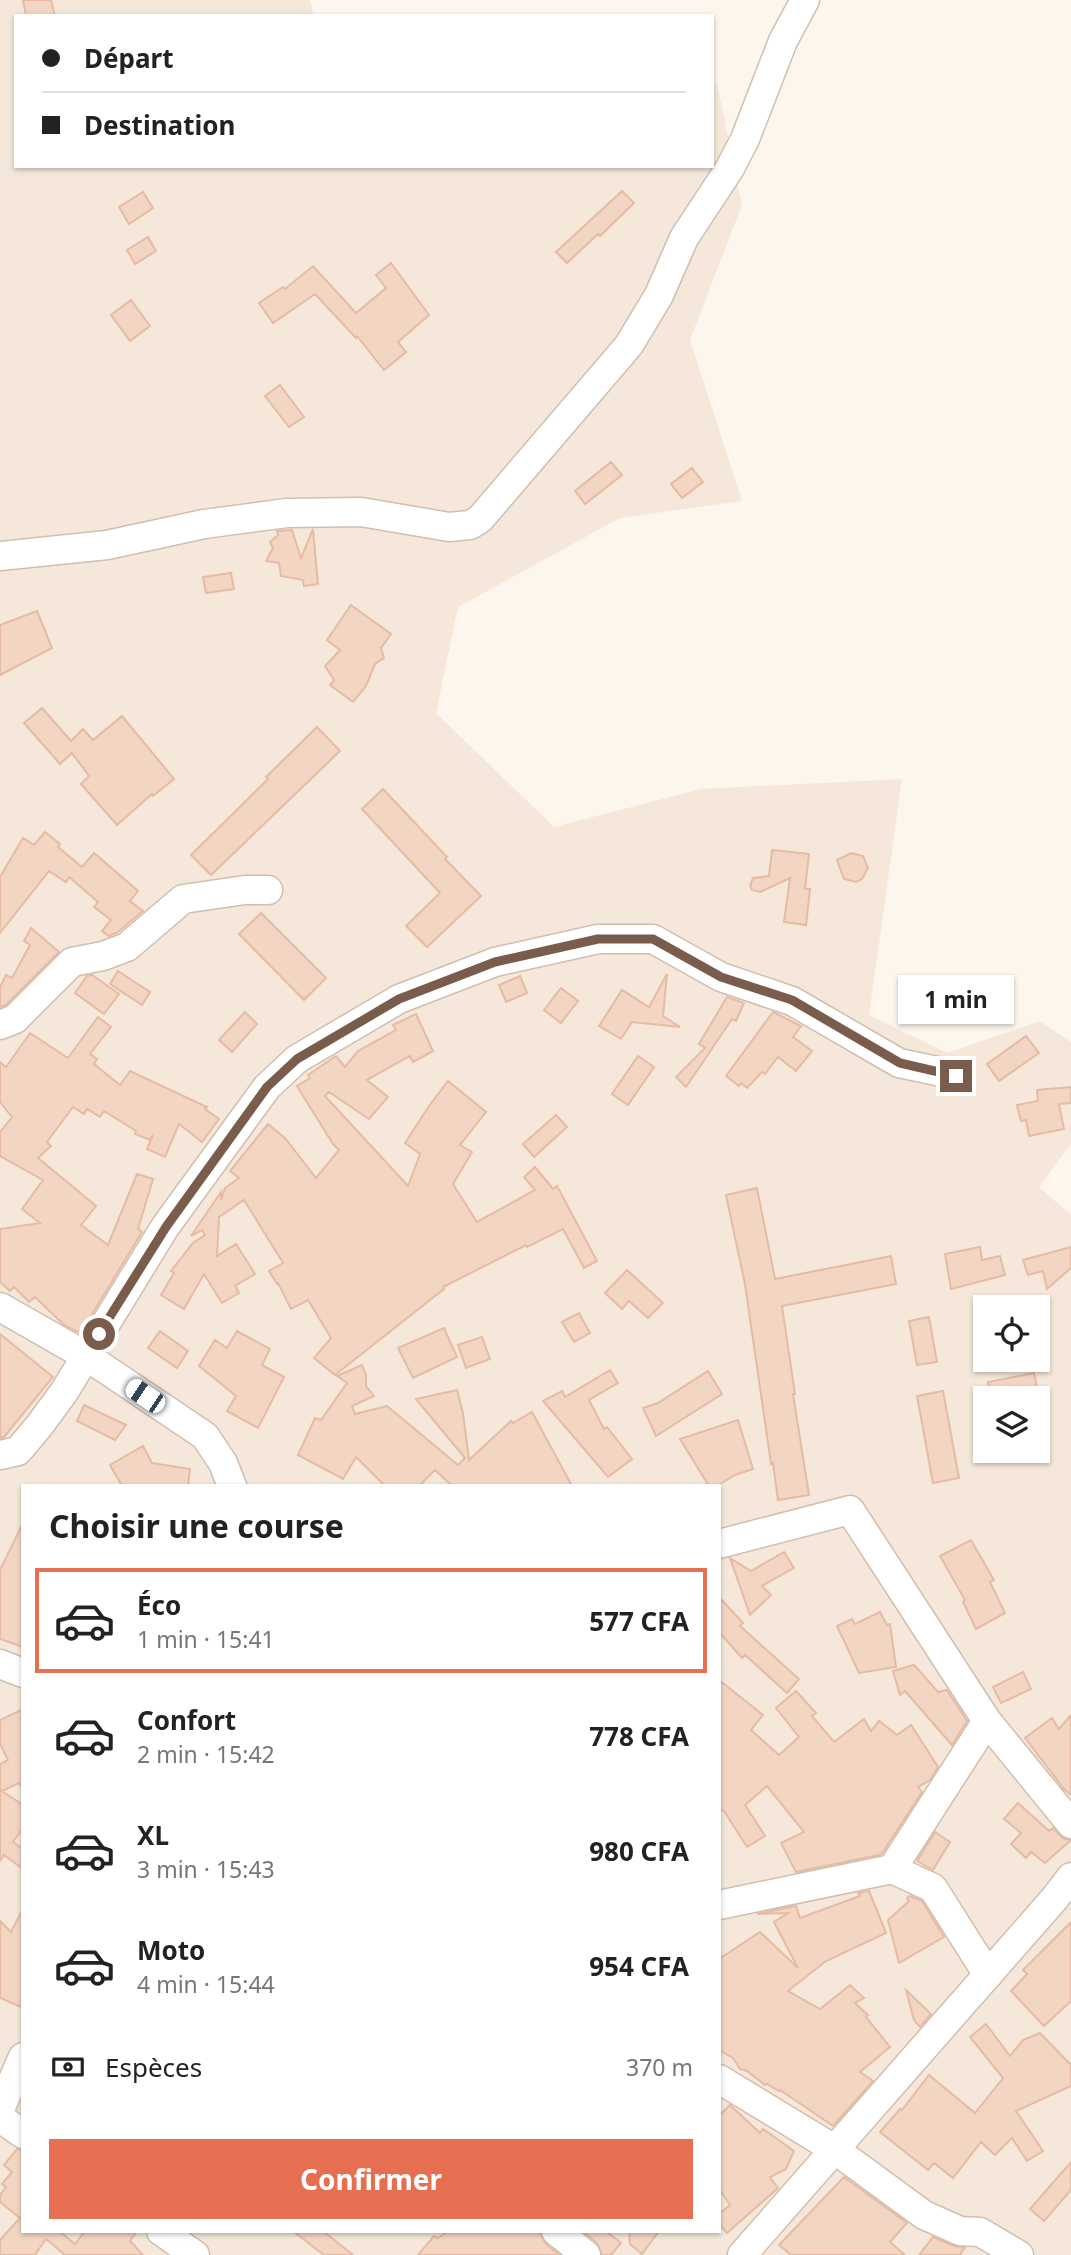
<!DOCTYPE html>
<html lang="fr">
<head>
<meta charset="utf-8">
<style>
	body { margin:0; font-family:"Noto Sans",sans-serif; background:#f2f2f2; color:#222; height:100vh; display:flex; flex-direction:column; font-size:26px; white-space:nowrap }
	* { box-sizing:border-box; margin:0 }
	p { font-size:23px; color:#767676 }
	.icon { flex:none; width:38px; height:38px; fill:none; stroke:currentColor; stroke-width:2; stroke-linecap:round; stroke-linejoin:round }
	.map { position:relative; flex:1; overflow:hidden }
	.sheet { position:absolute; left:21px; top:1484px; width:700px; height:749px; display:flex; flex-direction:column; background:#fff; border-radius:0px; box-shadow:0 2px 5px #0004 }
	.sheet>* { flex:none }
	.top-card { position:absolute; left:14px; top:14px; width:700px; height:154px; border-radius:0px; box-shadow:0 2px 5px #0004; display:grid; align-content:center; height:154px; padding:0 28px; background:#fff }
	.controls { position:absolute; left:973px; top:1295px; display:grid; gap:14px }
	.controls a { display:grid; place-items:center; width:77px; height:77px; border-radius:0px; background:#fff; box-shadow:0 2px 5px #0004; font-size:35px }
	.end { position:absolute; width:32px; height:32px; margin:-16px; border:9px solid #7a5c4d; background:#fff; box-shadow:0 0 0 4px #fff }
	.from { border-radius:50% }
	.bubble { position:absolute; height:49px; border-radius:0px; background:#fff; box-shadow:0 2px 5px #0004; font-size:23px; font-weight:700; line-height:49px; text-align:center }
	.car { position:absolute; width:21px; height:42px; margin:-21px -10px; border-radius:9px; box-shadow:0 0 5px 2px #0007; background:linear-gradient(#fff 24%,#345 0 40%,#fff 0 76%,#345 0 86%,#fff 0) }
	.top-card b { display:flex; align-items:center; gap:24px; height:66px; font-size:26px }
	.top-card b+b { border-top:2px solid #e0e0e0 }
	.top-card i { width:18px; height:18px; background:#222 }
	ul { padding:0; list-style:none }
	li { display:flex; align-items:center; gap:21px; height:105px; margin:0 14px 10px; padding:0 14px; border:4px solid transparent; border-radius:0px }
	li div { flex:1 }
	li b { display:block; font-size:26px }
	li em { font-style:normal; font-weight:700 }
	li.selected { border-color:#e76f51 }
	li>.icon { width:63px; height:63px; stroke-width:1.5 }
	h2 { padding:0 28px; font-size:32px; line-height:84px }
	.pay { display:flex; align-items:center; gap:18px; height:77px; padding:0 28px; font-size:26px }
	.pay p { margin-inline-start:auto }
	.cta { display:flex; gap:14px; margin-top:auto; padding:14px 28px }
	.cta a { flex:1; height:80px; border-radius:0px; background:#e76f51; color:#fff; font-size:28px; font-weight:700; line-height:80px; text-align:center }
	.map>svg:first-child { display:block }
	.residential { fill:#f5e8da; fill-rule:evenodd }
	.building { fill:#f3d5c3; stroke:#e6bba3; stroke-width:2 }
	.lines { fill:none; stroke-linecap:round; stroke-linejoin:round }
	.minor-casing { stroke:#d1beb0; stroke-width:31 }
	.minor { stroke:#fff; stroke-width:28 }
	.route { stroke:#7a5c4d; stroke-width:9 }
</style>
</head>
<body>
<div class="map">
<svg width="1071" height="2255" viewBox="0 0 1071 2255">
	<rect width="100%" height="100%" fill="#fdf6ec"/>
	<path class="residential" d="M0 0H310L314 16H16V166H712V85L717 83 742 205 690 340 742 501 620 518 458 607 436 713 554 827 701 789 902 779 869 1015 947 1053 1040 1021 1071 1042V1144L1039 1187 1071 1215V2255H0ZM985 1307H1038V1360H985ZM985 1398H1038V1451H985ZM23 1486H719V2231H23Z"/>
	<path class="building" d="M23 0H51L55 16H26Z
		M622 191 634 203 600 236 598 234 567 263 556 252Z
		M143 192 153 208 129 224 119 207Z
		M148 237 156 251 135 264 127 250Z
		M391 263 429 315 398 342 406 352 384 370 357 336 356 338 315 294 273 323 259 303 283 287 285 289 313 266 356 313 386 288 376 275Z
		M131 300 150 326 130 341 111 315Z
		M280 385 304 417 289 427 265 396Z
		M611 462 622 475 585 504 575 491Z
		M692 468 703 482 682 498 671 484Z
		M313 529 318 584 304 586 303 580 281 576 279 563 266 561 273 548 270 542 278 535 277 531 292 530 301 558Z
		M231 573 234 589 206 593 203 577Z
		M351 605 391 634 381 648 384 658 375 664 366 686 353 702 330 685 334 680 325 666 340 650 327 640Z
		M37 611 52 648 0 675V625Z
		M42 708 71 741 83 729 93 740 122 716 174 779 153 796 152 794 117 825 81 784 89 776 72 753 60 764 24 723Z
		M317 727 340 751 211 875 191 855 268 779 266 777Z
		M383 789 447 857 445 859 481 896 427 947 406 926 440 893 362 809Z
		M45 832 60 844 58 847 82 867 94 853 138 891 130 901 143 911 118 932 109 936 102 931 111 920 94 907 98 902 69 877 66 882 49 871 0 933V877L23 838 34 845Z
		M772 850 809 854 805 889H810L806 925 784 922 790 878 760 892 752 890 750 886 753 878 769 876Z
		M851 853 863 856 868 868 862 879 856 882 844 879 837 860Z
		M261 913 326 978 304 1000 239 934Z
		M31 928 59 952 6 1005 0 1007V987L6 975 12 978 30 945 24 941Z
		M118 971 150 992 142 1005 110 984Z
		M667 974 663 1016 680 1027 632 1022 621 1039 599 1026 622 990 649 1007Z
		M92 975 119 994 104 1014 75 993 87 976Z
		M520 976 527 993 506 1002 499 985Z
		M561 988 578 1001 561 1023 544 1010Z
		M727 997 744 1003 736 1021 732 1019 686 1087 676 1077 705 1048 699 1044Z
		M245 1012 257 1024 232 1052 219 1040Z
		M773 1012 801 1026 793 1037 812 1051 796 1071 778 1057 765 1074 762 1072 747 1088 741 1083 739 1086 726 1076Z
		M416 1014 433 1051 413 1062 410 1056 367 1080 388 1097 369 1119 329 1092 325 1096 408 1186 420 1154 405 1143 429 1106 448 1081 486 1112 460 1145 472 1152 453 1184 477 1222 535 1190 524 1177 535 1167 553 1189 557 1186 597 1261 584 1268 563 1229 527 1247 526 1245 443 1287 444 1289 335 1375 314 1358 331 1338 308 1300 291 1309 278 1283 277 1284 269 1271 283 1263 244 1200 219 1217 217 1256 236 1244 255 1274 235 1286 239 1293 222 1303 204 1274 184 1309 161 1295 174 1273 171 1271 193 1243 205 1235 202 1230 191 1236 221 1192V1200L225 1188 239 1178 230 1171 268 1124 285 1138 316 1178 339 1150 333 1144 297 1086 310 1078 308 1075 336 1056 345 1067 358 1051 396 1030 393 1025Z
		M98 1017 111 1027 90 1054 97 1059 94 1064 120 1085 130 1071 207 1107 205 1109 219 1119 202 1142 179 1124 165 1157 147 1149 153 1135 150 1140 135 1134 136 1131 104 1111 100 1117 87 1109 84 1114 73 1107 47 1142 51 1146 38 1158 96 1206 81 1225 108 1245 137 1174 153 1179 138 1229 142 1232 86 1324 78 1332 64 1325 35 1297 29 1302 14 1287 10 1291 0 1282V1229L40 1223 22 1209 43 1180 0 1156V1132L12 1117 0 1102V1062L6 1067 30 1033 68 1058Z
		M1026 1036 1039 1053 999 1081 987 1064Z
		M638 1056 654 1067 628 1105 612 1094Z
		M1071 1087V1103L1059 1104 1064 1129 1029 1136 1026 1120 1021 1121 1017 1105 1038 1101 1037 1090Z
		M556 1115 567 1127 534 1157 523 1144Z
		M757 1188 775 1279 891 1256 896 1284 782 1306 795 1394H793L809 1495 778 1500 773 1463 771 1464 745 1284 726 1195Z
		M980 1247 982 1260 1000 1256 1005 1275 951 1289 945 1254Z
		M1071 1247V1268L1047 1289 1043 1271 1028 1275 1023 1260Z
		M627 1270 663 1303 648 1318 629 1301 622 1309 605 1293Z
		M579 1313 590 1333 574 1342 562 1322Z
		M929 1317 937 1362 917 1365 909 1321Z
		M444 1328 457 1357 413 1378 398 1348Z
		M160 1331 188 1351 177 1368 148 1348Z
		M237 1331 270 1349 262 1365 284 1377 258 1428 227 1411 236 1396 199 1366 215 1340 227 1348Z
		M0 1334 53 1377 4 1437 0 1438Z
		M482 1337 490 1359 466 1368 458 1345Z
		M362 1365 366 1375V1386L374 1396 352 1406 355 1414 387 1406 458 1465 465 1458 416 1399 457 1390 463 1413 469 1460 511 1421 513 1423 532 1412 572 1486H452L435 1470 419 1486H385L356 1457 343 1479 298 1455 315 1418 321 1420 347 1383 337 1376Z
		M610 1370 618 1383 589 1400 604 1429 607 1427 632 1459 608 1477 543 1401 562 1391 565 1397Z
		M708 1371 722 1394 656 1436 643 1408 658 1403Z
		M1034 1373 1037 1388 990 1397 988 1382Z
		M943 1391 959 1478 933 1483 917 1396Z
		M84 1405 126 1425 115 1440 77 1421Z
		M738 1420 753 1469 735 1475 717 1486H709L680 1439Z
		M143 1446 152 1463 190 1469 188 1486H122L110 1465Z
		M23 1523V1647L0 1639V1570Z
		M971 1540 994 1580 990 1582 1005 1613 976 1629 963 1602 965 1600 940 1556Z
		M784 1552 794 1568 762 1586 771 1595 750 1615 730 1558 751 1571Z
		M719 1597 743 1623 740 1626 799 1679 787 1693 745 1655 742 1658 719 1632Z
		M880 1612 887 1625 890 1624 896 1667 859 1673 837 1626 852 1619 855 1624Z
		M914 1665 938 1692 947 1690 967 1721 952 1745 905 1691 900 1695 893 1671Z
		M1023 1672 1031 1689 1001 1703 993 1687Z
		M719 1680 763 1715 751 1730 779 1755 799 1737 776 1708 796 1691 816 1713 812 1716 834 1742 864 1719 871 1731 879 1721 897 1735 911 1725 938 1767 930 1780 918 1787 922 1792 883 1852 879 1855 796 1872 781 1843 804 1832 767 1786 745 1805 765 1836 747 1847 724 1811 719 1809Z
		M23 1709V1789L19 1783 2 1791 23 1805V1828L13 1842 23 1849V1869L4 1855 0 1861V1764L8 1760 0 1744V1720Z
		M1071 1715V1795L1064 1789 1025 1738 1052 1718 1059 1729Z
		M1018 1803 1049 1831 1053 1828 1064 1839 1071 1840 1045 1863 1031 1852 1026 1858 1011 1844 1021 1833 1004 1819Z
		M935 1832 950 1842 933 1870 917 1861Z
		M869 1891 886 1933 826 1961 788 1991 820 2009 850 1985 864 1998 855 2003 868 2015 866 2017 890 2047 860 2072 873 2081 833 2126 780 2090 779 2091 767 2084 765 2085 747 2071 740 2069 733 2058 719 2050V1959L760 1932 798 1968 774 1922 788 1913 757 1914 796 1906 800 1918 860 1896 858 1893Z
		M910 1896 922 1901 944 1937 899 1963 888 1920 909 1901 907 1898Z
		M23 1909V2008L0 1998V1921L11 1932Z
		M1071 1922V2001L1044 2026 1011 1991 1027 1974 1023 1970Z
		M906 1990 931 2014 920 2027 914 2020Z
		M986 2024 1010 2056 1023 2040 1040 2033 1071 2065V2086L1016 2111 1043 2151 1027 2161 1012 2138 995 2155 981 2142 953 2178 934 2163 928 2170 880 2132 900 2109 902 2110 929 2075 975 2113 1003 2078 970 2037Z
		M730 2105 760 2133 763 2129 794 2151 786 2169 770 2177 778 2188 727 2233 719 2223V2214L730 2205 719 2189V2116Z
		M17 2149 23 2150V2231H59L75 2244 85 2231H137L130 2241 143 2255H65L46 2239 35 2255H0V2240L20 2218 0 2202V2195L6 2187 2 2184 12 2172 4 2165Z
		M1071 2162V2190L1044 2221 1030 2209Z
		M844 2177 907 2223 890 2242 905 2255H791L779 2245Z
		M293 2231H323L353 2255H324Z
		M448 2231H540L545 2243 559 2255H418L434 2236 438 2238Z
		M583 2231H606L621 2243 611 2255H602L597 2243Z
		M629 2231H659L642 2254 630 2244Z
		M933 2237 954 2246 965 2248 960 2254 962 2255H919Z"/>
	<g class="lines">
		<g class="minor-casing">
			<path id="minor" d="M0 556 107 545 204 524 287 513 361 512 449 527 470 525 480 519 629 345 659 295 684 238 730 168 745 139 783 41 805 0
				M0 1025 15 1019 72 962 103 956 127 947 183 899 245 890H268
				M0 1307 86 1356 205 1436 223 1463 232 1486
				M0 1455 18 1451 39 1426 64 1392 165 1227 267 1087 297 1059 399 999 495 962 598 939H653L721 977 792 1001 899 1063 956 1075
				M719 1544 850 1510 987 1721 1071 1824
				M0 1664 23 1673
				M892 1869 933 1888 988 1975
				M719 1905 892 1869 987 1721
				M719 2079 834 2149 924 2215 960 2231 980 2232 1019 2255
				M0 2109 23 2057
				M0 2118 23 2134
				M161 2231 195 2255
				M556 2231 586 2255
				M742 2255 1055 1898 1071 1877"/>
		</g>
		<use href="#minor" class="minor"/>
	</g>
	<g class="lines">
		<path class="route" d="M99 1334 166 1227 267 1087 297 1059 399 999 495 962 598 939H653L721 977 792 1000 900 1063 956 1076"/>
	</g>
</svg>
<div class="controls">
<a><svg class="icon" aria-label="locate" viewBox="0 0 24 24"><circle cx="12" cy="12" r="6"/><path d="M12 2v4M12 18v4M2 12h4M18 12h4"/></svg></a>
<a><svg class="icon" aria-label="layers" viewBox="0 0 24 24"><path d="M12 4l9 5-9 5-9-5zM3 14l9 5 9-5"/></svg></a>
</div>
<i class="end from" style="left:99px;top:1334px"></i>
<i class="end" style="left:956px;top:1076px"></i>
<div class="bubble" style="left:898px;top:975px;width:116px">1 min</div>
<i class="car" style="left:145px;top:1396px;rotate:304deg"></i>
<div class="top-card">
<b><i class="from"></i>Départ</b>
<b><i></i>Destination</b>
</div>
<section class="sheet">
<h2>Choisir une course</h2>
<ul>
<li class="selected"><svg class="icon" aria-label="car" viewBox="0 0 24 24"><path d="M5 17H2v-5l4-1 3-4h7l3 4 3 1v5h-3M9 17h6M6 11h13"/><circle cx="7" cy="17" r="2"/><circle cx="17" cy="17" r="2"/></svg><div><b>Éco</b><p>1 min · 15:41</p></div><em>577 CFA</em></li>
<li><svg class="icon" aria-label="car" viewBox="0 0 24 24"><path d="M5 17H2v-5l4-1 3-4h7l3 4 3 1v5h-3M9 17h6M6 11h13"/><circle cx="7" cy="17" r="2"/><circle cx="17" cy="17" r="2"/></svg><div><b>Confort</b><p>2 min · 15:42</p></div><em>778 CFA</em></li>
<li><svg class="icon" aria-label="car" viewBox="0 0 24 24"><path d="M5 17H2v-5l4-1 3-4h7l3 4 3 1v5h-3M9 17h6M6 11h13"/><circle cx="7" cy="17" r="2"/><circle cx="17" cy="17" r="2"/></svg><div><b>XL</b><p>3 min · 15:43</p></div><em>980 CFA</em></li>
<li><svg class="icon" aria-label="car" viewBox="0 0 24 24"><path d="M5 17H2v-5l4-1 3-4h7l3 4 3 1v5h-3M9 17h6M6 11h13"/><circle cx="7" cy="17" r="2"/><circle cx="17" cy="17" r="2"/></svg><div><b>Moto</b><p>4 min · 15:44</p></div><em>954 CFA</em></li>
</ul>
<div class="pay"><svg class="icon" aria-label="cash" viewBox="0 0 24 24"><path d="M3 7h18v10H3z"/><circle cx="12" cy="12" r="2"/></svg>Espèces<p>370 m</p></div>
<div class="cta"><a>Confirmer</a></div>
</section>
</div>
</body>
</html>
